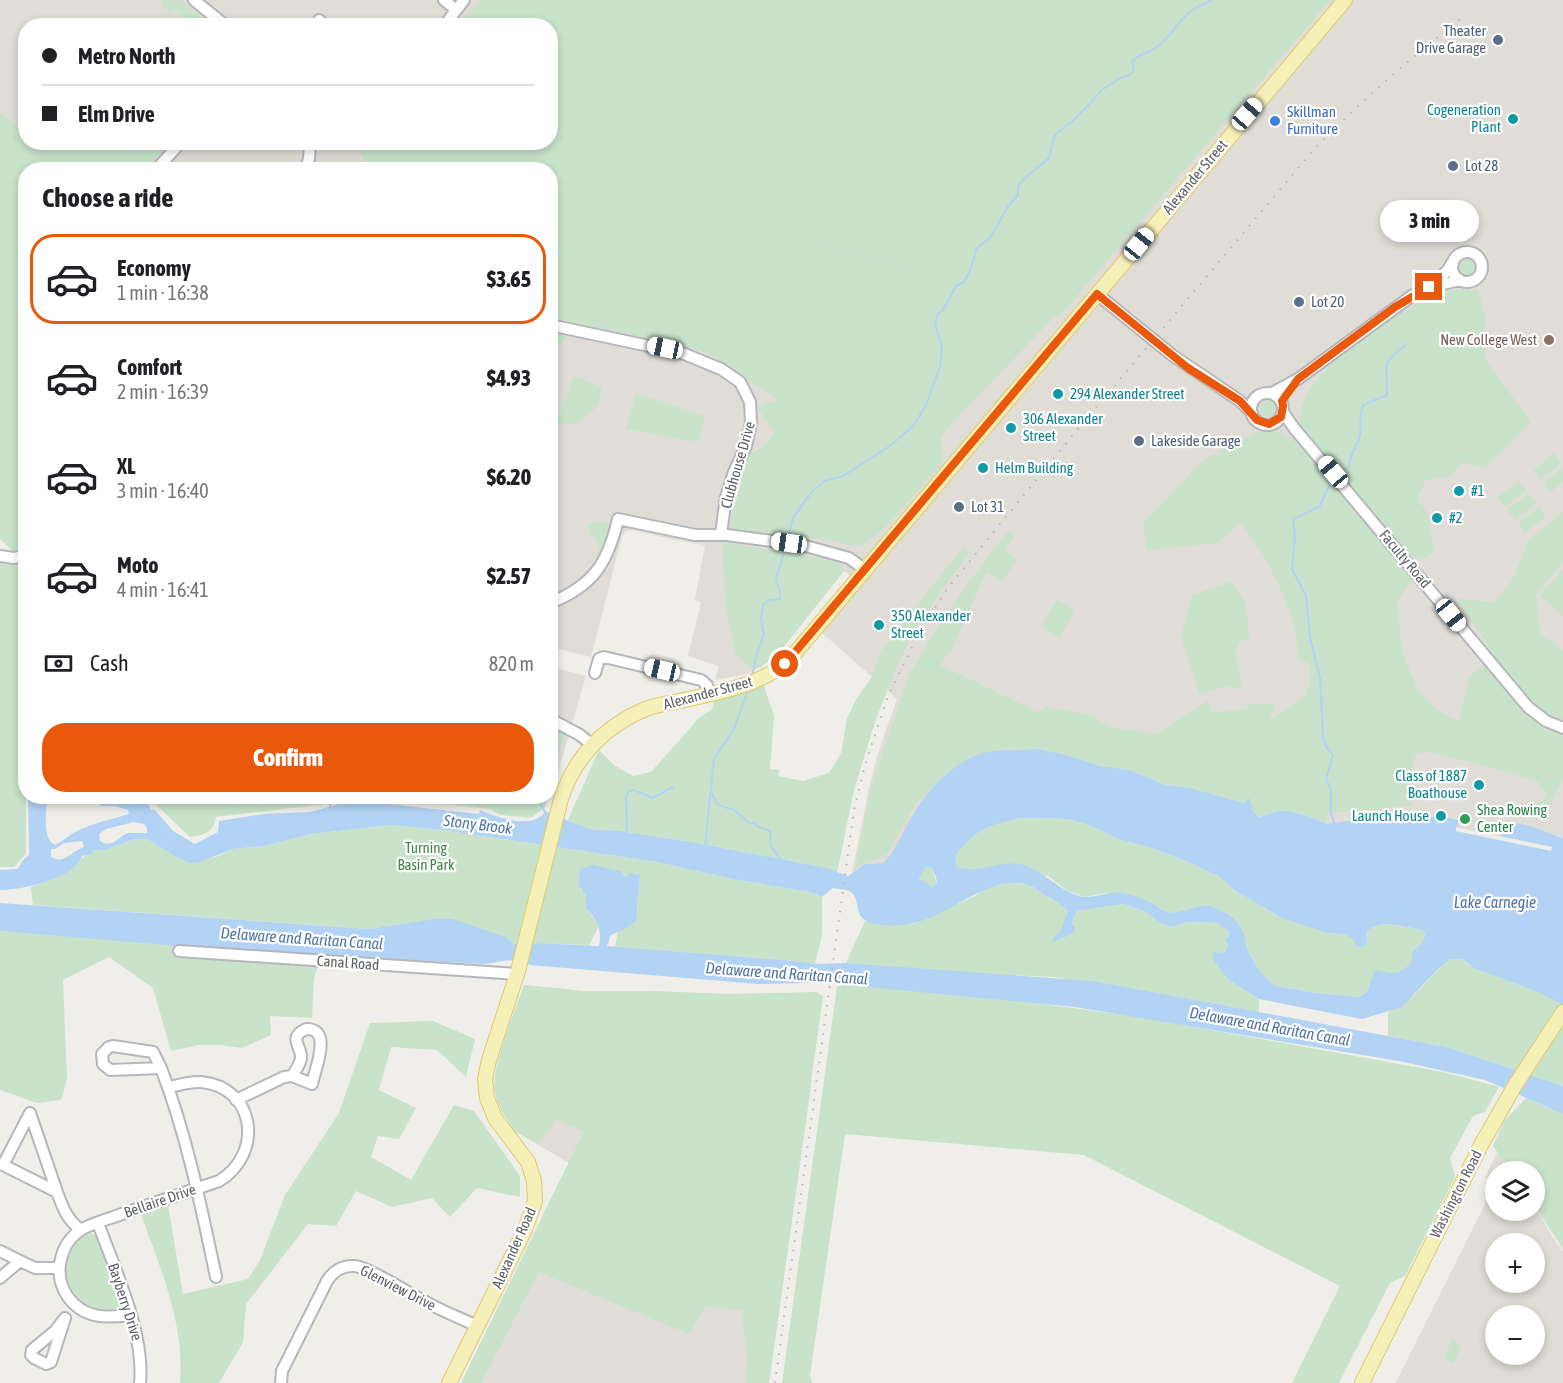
<!DOCTYPE html>
<html lang="en">
<head>
<meta charset="utf-8">
<style>
	body { margin:0; font-family:"Asap Condensed",sans-serif; background:#f6f6f6; color:#202124; height:100vh; display:flex; flex-direction:column; font-size:22px; white-space:nowrap }
	* { box-sizing:border-box; margin:0 }
	p { font-size:20px; color:#757577 }
	.icon { flex:none; width:33px; height:33px; fill:none; stroke:currentColor; stroke-width:2; stroke-linecap:round; stroke-linejoin:round }
	.map { position:relative; flex:1; overflow:hidden }
	.side { position:absolute; left:18px; top:162px; width:540px; height:642px; display:flex; flex-direction:column; background:#fff; border-radius:24px; box-shadow:0 3px 9px #0003 }
	.side>* { flex:none }
	.banner { position:absolute; left:18px; top:18px; width:540px; height:132px; border-radius:24px; box-shadow:0 3px 9px #0003; display:grid; align-content:center; height:132px; padding:0 24px; background:#fff }
	.tools { position:absolute; left:1485px; top:1161px; display:grid; gap:12px }
	.tools a { display:grid; place-items:center; width:60px; height:60px; border-radius:50%; background:#fff; box-shadow:0 3px 9px #0003; font-size:30px }
	.end { position:absolute; width:27px; height:27px; margin:-14px; border:8px solid #ea580c; background:#fff; box-shadow:0 0 0 3px #fff }
	.from { border-radius:50% }
	.bubble { position:absolute; height:42px; border-radius:21px; background:#fff; box-shadow:0 3px 9px #0003; font-size:20px; font-weight:800; line-height:42px; text-align:center }
	.car { position:absolute; width:18px; height:36px; margin:-18px -9px; border-radius:8px; box-shadow:0 0 4px 2px #0007; background:linear-gradient(#fff 24%,#345 0 40%,#fff 0 76%,#345 0 86%,#fff 0) }
	.banner b { display:flex; align-items:center; gap:21px; height:57px; font-size:22px }
	.banner b+b { border-top:2px solid #e0e0e0 }
	.banner i { width:15px; height:15px; background:#202124 }
	ul { padding:0; list-style:none }
	li { display:flex; align-items:center; gap:18px; height:90px; margin:0 12px 9px; padding:0 12px; border:3px solid transparent; border-radius:24px }
	li div { flex:1 }
	li b { display:block; font-size:22px }
	li em { font-style:normal; font-weight:800 }
	li.active { border-color:#ea580c }
	li>.icon { width:54px; height:54px; stroke-width:1.5 }
	h2 { padding:0 24px; font-size:27px; line-height:72px }
	.pay { display:flex; align-items:center; gap:15px; height:66px; padding:0 24px; font-size:22px }
	.pay p { margin-inline-start:auto }
	.action { display:flex; gap:12px; margin-top:auto; padding:12px 24px }
	.action a { flex:1; height:69px; border-radius:24px; background:#ea580c; color:#fff; font-size:24px; font-weight:800; line-height:69px; text-align:center }
	.map>svg:first-child { display:block }
	.education { fill:#dfddd6; fill-rule:evenodd }
	.green { fill:#c8e3ca; fill-rule:evenodd }
	.water { fill:#b3d3f5; fill-rule:evenodd }
	.pier { fill:#efeee8 }
	.lines { fill:none; stroke-linecap:round; stroke-linejoin:round }
	.stream { stroke:#b3d3f5; stroke-width:2 }
	.minor-casing { stroke:#b5b7bb; stroke-width:14 }
	.major-casing { stroke:#e0c970; stroke-width:16 }
	.minor { stroke:#fff; stroke-width:10 }
	.major { stroke:#f5f0b7; stroke-width:14 }
	.rail { stroke:#b5b6b6; stroke-width:2; stroke-dasharray:1.5 8; stroke-linecap:butt }
	.route { stroke:#ea580c; stroke-width:8 }
	.service-dot { fill:#5c6f8a; stroke:#fff; stroke-width:2 }
	.culture-dot { fill:#0f9aa8; stroke:#fff; stroke-width:2 }
	.shop-dot { fill:#3f7fe0; stroke:#fff; stroke-width:2 }
	.education-dot { fill:#8d6e63; stroke:#fff; stroke-width:2 }
	.leisure-dot { fill:#2e9e5b; stroke:#fff; stroke-width:2 }
	.labels { text-anchor:middle; stroke-width:4.5; stroke-linejoin:round; paint-order:stroke }
	.service-label { font-size:15px; fill:#4e5e75; stroke:#fff; text-anchor:start }
	.culture-label { font-size:15px; fill:#0d838f; stroke:#fff; text-anchor:start }
	.shop-label { font-size:15px; fill:#366cbe; stroke:#fff; text-anchor:start }
	.street-label { font-size:15px; fill:#5f6266; stroke:#fff }
	.education-label { font-size:15px; fill:#785e54; stroke:#fff; text-anchor:end }
	.leisure-label { font-size:15px; fill:#27864d; stroke:#fff; text-anchor:start }
	.park-label { font-size:15px; fill:#428349; stroke:#fff }
	.water-label { font-size:16px; font-style:italic; fill:#5174a6; stroke:#fff }
</style>
</head>
<body>
<div class="map">
<svg width="1563" height="1383" viewBox="0 0 1563 1383">
	<rect width="100%" height="100%" fill="#efeee8"/>
	<path class="education" d="M0 0H1563V838L1536 828 1505 825 1502 837 1456 827 1458 820 1447 817 1445 823 1436 822 1416 813 1401 817 1367 820 1360 819 1327 824 1308 816 948 773 929 792 914 812 894 853 883 863 865 864 852 873 869 787 879 750 897 699 820 631 863 584 844 571 777 655 761 667 743 675 715 680 719 666 688 656 701 602 695 600 705 545 674 540 632 530 626 531 622 536 591 657 551 647 550 170 56 169 0 126ZM26 26H550V142H26Z
		M551 667 586 676 551 796Z
		M524 985 584 991H649L725 994 809 1080 811 1087 769 1383H461L569 1163 511 1129 512 1126 498 1104 495 1090 498 1061Z
		M1499 1149 1515 1171 1496 1172 1495 1183 1485 1177Z
		M1495 1184 1496 1210H1534L1535 1206 1552 1236 1563 1251V1383H1396ZM1496 1244H1534V1282H1496ZM1496 1316H1534V1354H1496Z"/>
	<path class="green" d="M163 0H181L199 17 193 24 175 9 171 13 160 4Z
		M480 0H1330L1059 317 1055 316 953 422 941 437 943 463 880 533 859 546 821 539 729 528 749 453 763 448 774 433 758 408 763 404 779 400 706 352 551 318 550 170 370 169 360 153 368 143 550 142V26L460 25ZM818 242 952 283 818 243Z
		M0 113 20 126 25 119 26 142 171 143 146 169 26 170V548L13 551 0 539Z
		M1459 267a8 8 0 1 1 16 0a8 8 0 1 1-16 0Z
		M1438 290H1478L1485 316V359L1531 422 1484 468 1463 462 1450 476 1426 480 1417 499 1428 513 1434 553 1421 560 1401 550 1304 434C1277 382 1402 312 1438 290Z
		M551 331 569 333 551 356Z
		M577 377 601 387C603 409 580 428 559 424L557 422 573 378Z
		M636 393 705 416 699 442 626 429Z
		M1260 409a8 8 0 1 1 16 0a8 8 0 1 1-16 0Z
		M1268 428 1298 441 1414 577 1397 603 1402 652 1419 693 1440 712 1459 721 1469 677 1486 664 1541 728 1563 737V778L1547 811C1540 815 1533 815 1527 810L1533 809 1535 801 1542 802 1547 793 1540 788V783L1510 773 1428 751 1416 754 1411 771 1412 806 1327 813V824L1308 816 1279 811 1259 817 1247 804 1190 788 1165 785 1129 770 1100 766 1070 756 983 753 948 773 916 803 887 854 855 869 871 786 909 675 937 628 971 579 1008 531 1015 535 1004 550 1017 560 1002 581 986 572 953 647 940 665 1038 712 1047 707 1093 716 1110 727 1156 734 1208 701 1212 712 1246 710 1250 702 1256 705 1276 703 1269 722 1307 694 1310 678 1308 663 1298 659C1297 649 1297 637 1294 627 1284 590 1264 552 1241 523L1217 543 1147 550 1143 524 1201 462 1236 442Z
		M1554 453 1561 463 1541 479 1533 470Z
		M1563 467V482L1551 492 1543 483Z
		M1518 481 1526 491 1505 507 1497 498Z
		M1528 494 1536 503 1515 520 1507 510Z
		M1539 507 1546 516 1525 533 1518 523Z
		M1563 512V562L1536 594 1541 635 1563 650V723L1550 718 1504 671 1458 599 1494 602 1513 579 1528 541Z
		M594 522H607L611 526 601 556H599L596 554 601 551 594 536 589 537V525Z
		M722 542 842 562 844 571 777 655 761 667 751 668 735 653 725 602Z
		M963 547 969 553 921 619 900 659 876 719 854 790 837 873 827 868 691 842 620 831 589 829 568 820 599 750 615 766 633 776 651 772 699 718 712 709 715 699 764 686 774 716 770 769 779 770 778 776 803 781 829 773 841 753 847 719 855 701 871 678 881 651Z
		M0 551 9 558 26 557V854L14 867H0Z
		M1563 570V616L1540 595Z
		M1232 581 1245 603 1250 638 1240 642 1235 652 1242 690 1227 686 1199 694 1181 637 1192 595Z
		M1057 600 1075 610 1059 638 1041 627Z
		M551 724 565 731 551 784Z
		M148 797H547L545 807 531 818 500 815 490 809 382 797 216 817C213 832 205 835 190 837Z
		M1021 818 1067 819 1087 824 1118 839 1152 848 1193 864 1220 877 1234 890 1284 919 1327 933 1344 934 1367 944 1366 933C1378 917 1405 927 1422 930L1425 934 1423 942 1412 952V962C1397 976 1395 974 1375 971L1367 992 1359 997 1316 993 1276 986C1256 975 1248 950 1242 929L1203 906 1177 912H1166L1148 901 1105 893 1085 897 1068 891 1048 876 965 870 957 867 955 858C971 830 992 824 1021 818Z
		M390 825 442 830 657 862 733 879 810 892 822 897V935L815 964 795 961 615 947 618 931C644 921 636 898 640 876L635 874 628 877 622 875 579 887H583L586 894V908L599 926 589 945 537 943 530 947 513 943 506 937 453 919 440 918 369 929 33 905 31 887 49 880 94 850H105L135 839H147L176 857 189 863 216 857 233 849 264 846 311 834Z
		M924 867H931L937 883 933 888 919 879Z
		M1011 883 1027 884 1062 904 1068 911 1060 931 1053 939 1075 925 1072 922 1077 911 1123 904 1145 911 1159 922 1171 927 1188 922 1218 923 1229 932V935L1226 942 1228 945 1226 951 1221 953 1229 980 1259 999V1013L1054 977 963 973 846 963 865 921 878 925 913 924 975 896 986 888Z
		M0 931 321 956 314 979 312 1018 270 1016 271 1035 242 1048 220 1045H198L171 1051 153 988 109 957 63 980 67 1079 61 1100 37 1103 0 1090Z
		M1451 959H1461L1474 968 1540 993 1563 1005V1086L1447 1047 1388 1036V1012C1416 1002 1427 976 1451 959Z
		M524 985 584 991H649L725 994 816 992 823 996 769 1383H745L747 1361 742 1310 705 1306 689 1334 539 1272 481 1383H461L584 1131 556 1120 538 1144 511 1129 512 1126C504 1116 498 1106 495 1093 490 1068 515 1011 524 985Z
		M845 985 1015 1000 1146 1018 1443 1072 1499 1087 1485 1112 1473 1116 1450 1158 1455 1177 1405 1276 1390 1283 1339 1383H1292L1340 1286 1084 1155 845 1134 810 1375 812 1383H782L837 987Z
		M433 1021 475 1039 466 1077 437 1050 391 1047 379 1090 416 1108 399 1139 378 1136 371 1157 411 1180 454 1105 474 1111 520 1176V1197L477 1188 450 1217 432 1198 392 1207 356 1191 336 1226 308 1224 246 1304 243 1342 219 1383H180C185 1322 159 1265 139 1209L167 1199 183 1294 248 1279 260 1260 285 1195 339 1113 370 1023Z
		M1526 1098 1563 1114V1249L1535 1206 1534 1172 1511 1171 1493 1146 1504 1121Z
		M89 1232 99 1237 122 1301 123 1307C82 1329 36 1258 89 1232Z
		M1452 1340 1462 1345 1453 1363 1444 1358Z"/>
	<path class="water" d="M1038 749 1070 756 1100 766 1129 770 1165 785 1190 788 1246 804 1247 799H1250L1253 811 1259 817 1278 811H1286L1308 816 1327 824 1360 819 1367 820 1401 817 1416 813 1436 818V822L1445 823 1446 817 1458 820 1457 827 1501 836 1505 825C1520 819 1548 833 1563 838V1005L1540 993 1474 968 1462 959H1451L1438 969 1402 1007 1362 1019 1259 999 1229 980 1215 962 1213 956 1215 952 1221 953 1226 951 1228 945 1225 940 1229 936V932L1218 923 1188 922 1171 927 1159 922 1145 911 1123 904 1077 911 1072 922 1075 927 1072 934 1053 942V939L1060 931 1068 911C1060 903 1051 898 1042 893 1037 890 1031 885 1025 884 983 875 944 923 901 925 886 926 861 927 858 909 857 903 856 896 851 892 847 889 839 889 833 888L822 897 810 892 733 879 657 862 442 830 390 825 311 834 264 846 233 849 200 862 189 863 176 857 147 839H135L105 850H94L91 854 82 856C74 879 22 890 0 890V870L18 869 22 861 29 855 28 797H47C47 810 41 838 55 845 64 841 70 834 79 830 95 823 111 819 129 814L128 810 115 806H100L102 800 100 797 139 796 143 804H148L151 810H155L173 831 195 844 218 832 219 821 264 814 310 812 347 802 389 804 479 814 480 810C496 817 535 831 545 811L589 829 620 831 691 842 827 868 848 876 865 864 883 863C898 849 903 830 914 813 928 789 955 761 983 753 1000 749 1021 751 1038 749ZM1021 818 1067 819 1087 824 1118 839 1152 848 1193 864 1220 877 1234 890 1284 919 1327 933 1344 934 1352 938 1356 946 1362 947 1367 944 1366 933C1378 917 1405 927 1422 930L1425 934 1423 942 1412 952V962C1397 976 1395 974 1375 970L1367 992 1359 997 1316 993 1276 986C1263 979 1252 961 1247 947 1245 941 1245 934 1242 929 1237 919 1224 911 1213 907 1199 902 1184 914 1168 912 1161 911 1155 904 1148 901 1141 898 1130 894 1122 893 1110 891 1098 897 1086 897 1064 896 1043 869 1020 864 999 860 977 875 957 867L955 858C971 830 992 824 1021 818ZM134 822 144 824 147 828V833H127C118 838 111 849 100 841L99 834 106 829ZM82 841 84 847C71 851 65 865 51 857V849H55L64 843ZM925 867H931L936 877 937 883 933 887 919 879Z
		M593 865 620 871 622 875 627 877 630 873 640 875 636 921 628 927 611 935 607 946 795 961 815 964 846 963 1092 981 1447 1047 1563 1086V1114L1485 1080 1399 1061 1075 1007 845 985 836 980 820 978 809 983 758 984 530 965C517 956 500 962 485 964L261 953 0 931V903L369 929 440 918 453 919 506 937 513 943 530 947 537 943 599 946C602 928 598 922 586 908V894L583 893V888L578 887 580 869Z"/>
	<path class="pier" d="M1456 827 1552 847 1551 851 1456 831Z"/>
	<g class="lines">
		<path class="stream" d="M1346 469 1349 466C1350 455 1355 449 1359 439 1363 428 1358 416 1363 405L1387 395C1388 366 1378 365 1406 345
			M1330 484 1319 507 1293 519 1295 536 1292 569 1306 596 1310 637 1320 678 1323 736 1326 746 1333 755 1326 779 1331 790V813L1335 826
			M788 538 793 518 811 493 824 481 843 476 890 446 914 425 926 405 940 367 942 347 935 325 938 314 943 310 956 286 964 282 971 269 976 249 991 237 1007 208 1018 195V186L1024 179 1049 158 1055 135 1076 118 1102 90 1120 78 1130 75 1134 70 1132 62C1139 53 1149 53 1157 47 1171 37 1179 19 1194 9 1199 5 1206 4 1211 0
			M752 676 757 653 764 635 761 618 763 605 769 600 780 599V591L776 578 786 547
			M712 794 718 805 734 810 750 824 755 822 757 826 770 831 771 846 781 860
			M330 796V809
			M536 796 545 812
			M627 835 626 796 629 791 634 790 653 798 673 787
			M705 846 714 759 734 729 749 688"/>
		<g class="minor-casing">
			<path id="minor" d="M194 0 226 26
				M444 0 456 10
				M319 20 326 26
				M444 26 464 0
				M156 170 181 142
				M305 170 309 159 310 142
				M1452 267a15 15 0 1 1 30 0a15 15 0 1 1-30 0Z
				M1430 287 1448 270 1452 263
				M1097 294 1172 355 1240 401 1252 413
				M550 325 682 353 721 369 740 382 750 402 751 423 746 446 734 472 726 497 721 534
				M1272 393 1298 379 1413 295 1429 287 1460 280
				M1251 409a16 16 0 1 1 32 0a16 16 0 1 1-32 0Z
				M1283 412 1294 428 1528 707 1546 721 1563 728
				M0 556 14 558 26 555
				M550 603C593 586 608 563 618 519L695 535H727L802 545 849 558 864 569
				M595 673 599 659 604 657 701 680 707 685 709 694
				M550 719 580 735 592 745
				M179 951 517 974
				M306 1029C333 1028 315 1069 312 1084L292 1076C295 1071 300 1065 301 1058 302 1046 287 1038 306 1029Z
				M113 1046 153 1052 161 1068 110 1070 103 1064 102 1054 109 1047Z
				M161 1068C187 1136 201 1206 216 1277
				M236 1100 284 1077 292 1076
				M30 1113 57 1192 3 1165Z
				M57 1192C63 1208 67 1220 81 1230
				M98 1223C115 1270 145 1334 140 1383
				M0 1251 20 1261 0 1278
				M20 1261 35 1268H59
				M130 1315C106 1318 84 1319 68 1297 53 1276 59 1246 79 1231 91 1223 109 1219 122 1214 155 1203 187 1192 219 1181 264 1154 256 1087 201 1082 190 1081 180 1085 169 1087
				M65 1318 51 1362 46 1364 34 1358 31 1355 32 1350 55 1331Z
				M281 1383 282 1371 327 1281C333 1271 343 1265 355 1266 370 1268 410 1294 426 1302 442 1311 460 1318 477 1326"/>
		</g>
		<g class="major-casing">
			<path id="major" d="M449 1383 525 1230 535 1201 534 1181 528 1162 495 1118 487 1098 485 1079 489 1060 518 971 561 799C575 755 608 723 651 707 695 696 757 691 790 659L1345 0
				M1362 1383 1481 1145 1514 1087 1563 1012"/>
		</g>
		<use href="#minor" class="minor"/>
		<use href="#major" class="major"/>
		<path class="rail" d="M775 1383 854 810 865 765 888 696 920 631 947 589 1067 442 1316 147C1362 100 1411 58 1463 17"/>
	</g>
	<g class="lines">
		<path class="route" d="M785 664 1097 294 1188 368 1240 401 1257 420 1269 424 1281 417 1283 406 1282 401 1298 379 1395 307 1429 287"/>
	</g>
	<g class="service-dot">
		<circle cx="1498" cy="40" r="6"/>
		<circle cx="1453" cy="166" r="6"/>
		<circle cx="1299" cy="302" r="6"/>
		<circle cx="1139" cy="441" r="6"/>
		<circle cx="959" cy="507" r="6"/>
	</g>
	<g class="culture-dot">
		<circle cx="1513" cy="119" r="6"/>
		<circle cx="1058" cy="394" r="6"/>
		<circle cx="1011" cy="428" r="6"/>
		<circle cx="983" cy="468" r="6"/>
		<circle cx="1459" cy="491" r="6"/>
		<circle cx="1437" cy="518" r="6"/>
		<circle cx="879" cy="625" r="6"/>
		<circle cx="1479" cy="785" r="6"/>
		<circle cx="1441" cy="816" r="6"/>
	</g>
	<circle class="shop-dot" cx="1275" cy="121" r="6"/>
	<circle class="education-dot" cx="1549" cy="340" r="6"/>
	<circle class="leisure-dot" cx="1465" cy="819" r="6"/>
	<g class="labels">
		<g class="service-label">
			<text x="1486" y="36" text-anchor="end">Theater<tspan x="1486" dy="17">Drive Garage</tspan></text>
			<text x="1465" y="171">Lot 28</text>
			<text x="1311" y="307">Lot 20</text>
			<text x="1151" y="446">Lakeside Garage</text>
			<text x="971" y="512">Lot 31</text>
		</g>
		<g class="culture-label">
			<text x="1501" y="115" text-anchor="end">Cogeneration<tspan x="1501" dy="17">Plant</tspan></text>
			<text x="1070" y="399">294 Alexander Street</text>
			<text x="1023" y="424">306 Alexander<tspan x="1023" dy="17">Street</tspan></text>
			<text x="995" y="473">Helm Building</text>
			<text x="1471" y="496">#1</text>
			<text x="1449" y="523">#2</text>
			<text x="891" y="621">350 Alexander<tspan x="891" dy="17">Street</tspan></text>
			<text x="1467" y="781" text-anchor="end">Class of 1887<tspan x="1467" dy="17">Boathouse</tspan></text>
			<text x="1429" y="821" text-anchor="end">Launch House</text>
		</g>
		<g class="shop-label">
			<text x="1287" y="117">Skillman<tspan x="1287" dy="17">Furniture</tspan></text>
		</g>
		<g class="street-label">
			<text transform="translate(1195 177) rotate(-50)" y="5">Alexander Street</text>
			<text transform="translate(738 465) rotate(-74)" y="5">Clubhouse Drive</text>
			<text transform="translate(1405 559) rotate(50)" y="5">Faculty Road</text>
			<text transform="translate(708 693) rotate(-15)" y="5">Alexander Street</text>
			<text transform="translate(348 963) rotate(4)" y="5">Canal Road</text>
			<text transform="translate(1456 1194) rotate(-63)" y="5">Washington Road</text>
			<text transform="translate(160 1201) rotate(-19)" y="5">Bellaire Drive</text>
			<text transform="translate(514 1248) rotate(-66)" y="5">Alexander Road</text>
			<text transform="translate(398 1288) rotate(27)" y="5">Glenview Drive</text>
			<text transform="translate(125 1302) rotate(72)" y="5">Bayberry Drive</text>
		</g>
		<g class="education-label">
			<text x="1537" y="345">New College West</text>
		</g>
		<g class="leisure-label">
			<text x="1477" y="815">Shea Rowing<tspan x="1477" dy="17">Center</tspan></text>
		</g>
		<g class="park-label">
			<text x="426" y="853">Turning<tspan x="426" dy="17">Basin Park</tspan></text>
		</g>
		<g class="water-label">
			<text transform="translate(478 824) rotate(7)" y="6">Stony Brook</text>
			<text x="1495" y="908">Lake Carnegie</text>
			<text transform="translate(302 938) rotate(4)" y="6">Delaware and Raritan Canal</text>
			<text transform="translate(787 973) rotate(4)" y="6">Delaware and Raritan Canal</text>
			<text transform="translate(1270 1026) rotate(10)" y="6">Delaware and Raritan Canal</text>
		</g>
	</g>
</svg>
<div class="tools">
<a><svg class="icon" aria-label="layers" viewBox="0 0 24 24"><path d="M12 4l9 5-9 5-9-5zM3 14l9 5 9-5"/></svg></a>
<a>+</a>
<a>−</a>
</div>
<i class="end from" style="left:785px;top:664px"></i>
<i class="end" style="left:1429px;top:287px"></i>
<div class="bubble" style="left:1380px;top:200px;width:99px">3 min</div>
<i class="car" style="left:1247px;top:114px;rotate:41deg"></i>
<i class="car" style="left:1139px;top:244px;rotate:39deg"></i>
<i class="car" style="left:665px;top:348px;rotate:282deg"></i>
<i class="car" style="left:1333px;top:472px;rotate:320deg"></i>
<i class="car" style="left:789px;top:543px;rotate:278deg"></i>
<i class="car" style="left:1451px;top:615px;rotate:141deg"></i>
<i class="car" style="left:662px;top:670px;rotate:283deg"></i>
<div class="banner">
<b><i class="from"></i>Metro North</b>
<b><i></i>Elm Drive</b>
</div>
<section class="side">
<h2>Choose a ride</h2>
<ul>
<li class="active"><svg class="icon" aria-label="car" viewBox="0 0 24 24"><path d="M5 17H2v-5l4-1 3-4h7l3 4 3 1v5h-3M9 17h6M6 11h13"/><circle cx="7" cy="17" r="2"/><circle cx="17" cy="17" r="2"/></svg><div><b>Economy</b><p>1 min · 16:38</p></div><em>$3.65</em></li>
<li><svg class="icon" aria-label="car" viewBox="0 0 24 24"><path d="M5 17H2v-5l4-1 3-4h7l3 4 3 1v5h-3M9 17h6M6 11h13"/><circle cx="7" cy="17" r="2"/><circle cx="17" cy="17" r="2"/></svg><div><b>Comfort</b><p>2 min · 16:39</p></div><em>$4.93</em></li>
<li><svg class="icon" aria-label="car" viewBox="0 0 24 24"><path d="M5 17H2v-5l4-1 3-4h7l3 4 3 1v5h-3M9 17h6M6 11h13"/><circle cx="7" cy="17" r="2"/><circle cx="17" cy="17" r="2"/></svg><div><b>XL</b><p>3 min · 16:40</p></div><em>$6.20</em></li>
<li><svg class="icon" aria-label="car" viewBox="0 0 24 24"><path d="M5 17H2v-5l4-1 3-4h7l3 4 3 1v5h-3M9 17h6M6 11h13"/><circle cx="7" cy="17" r="2"/><circle cx="17" cy="17" r="2"/></svg><div><b>Moto</b><p>4 min · 16:41</p></div><em>$2.57</em></li>
</ul>
<div class="pay"><svg class="icon" aria-label="cash" viewBox="0 0 24 24"><path d="M3 7h18v10H3z"/><circle cx="12" cy="12" r="2"/></svg>Cash<p>820 m</p></div>
<div class="action"><a>Confirm</a></div>
</section>
</div>
</body>
</html>
